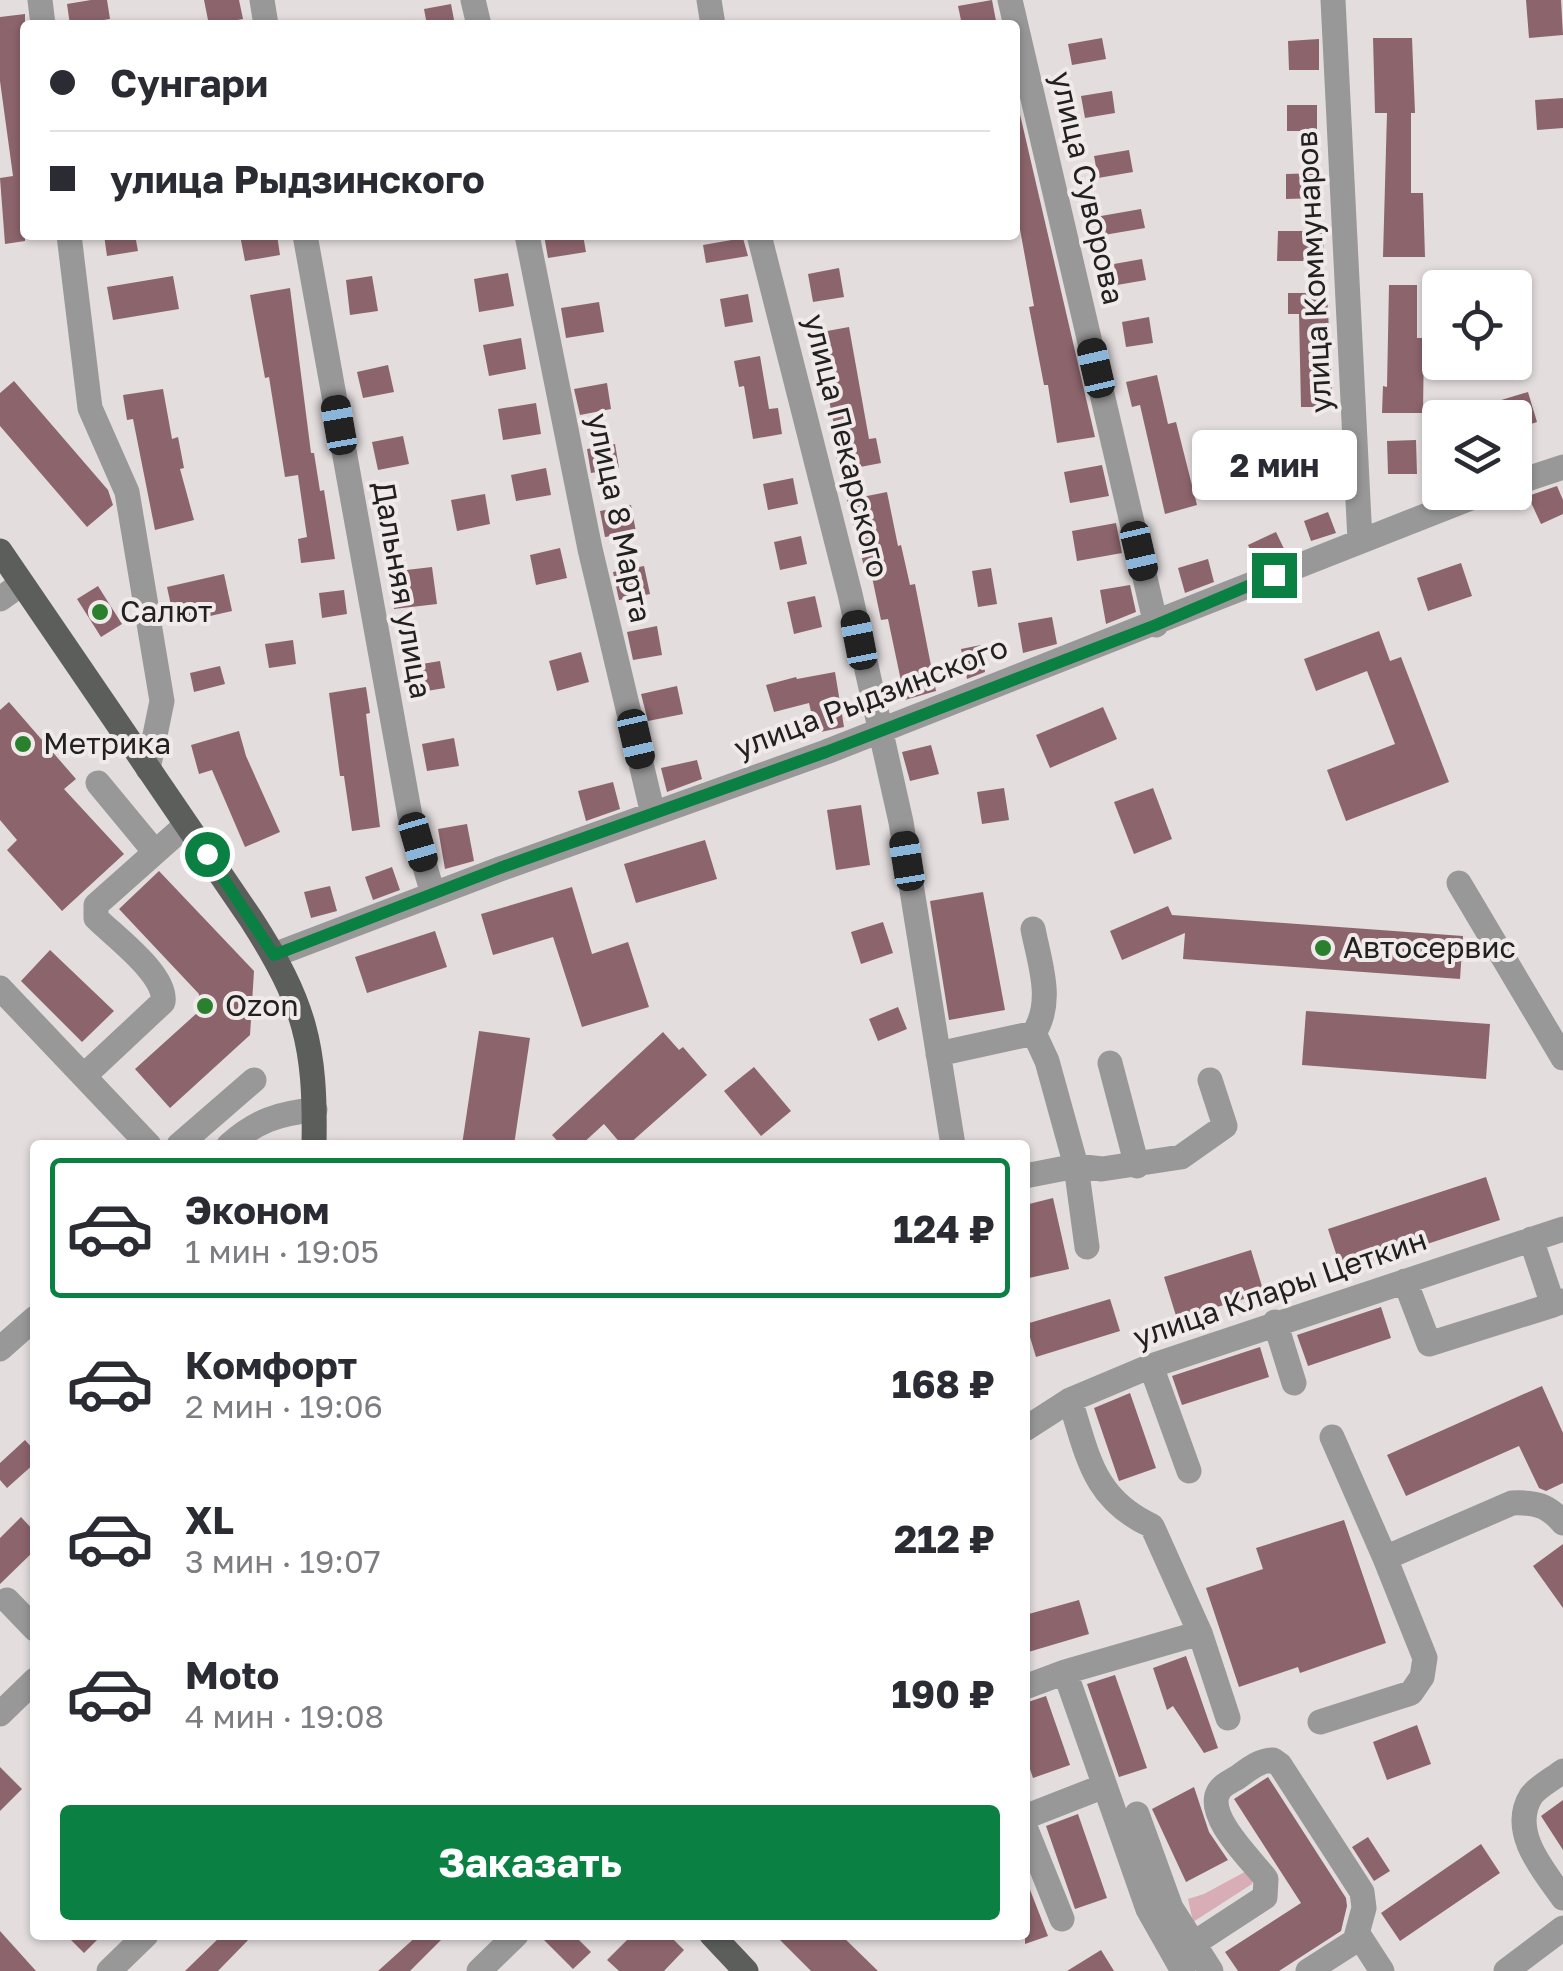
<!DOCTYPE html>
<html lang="ru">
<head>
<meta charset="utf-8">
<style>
	body { margin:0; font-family:"Golos Text",sans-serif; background:#f7f7f7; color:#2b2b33; height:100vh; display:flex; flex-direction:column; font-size:38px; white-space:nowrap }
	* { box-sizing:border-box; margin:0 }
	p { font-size:32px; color:#7c7c81 }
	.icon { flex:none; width:55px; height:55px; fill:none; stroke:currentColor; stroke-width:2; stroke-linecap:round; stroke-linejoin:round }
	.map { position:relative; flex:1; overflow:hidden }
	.details { position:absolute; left:30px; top:1140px; width:1000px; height:800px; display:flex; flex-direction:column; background:#fff; border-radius:10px; box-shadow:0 2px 8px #0004 }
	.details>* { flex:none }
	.top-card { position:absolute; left:20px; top:20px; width:1000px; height:220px; border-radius:10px; box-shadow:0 2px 8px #0004; display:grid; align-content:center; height:220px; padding:0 30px; background:#fff }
	.controls { position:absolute; left:1422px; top:270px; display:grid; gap:20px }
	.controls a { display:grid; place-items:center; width:110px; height:110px; border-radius:10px; background:#fff; box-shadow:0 2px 8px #0004; font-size:50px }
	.end { position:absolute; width:45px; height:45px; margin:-22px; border:12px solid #0b8043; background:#fff; box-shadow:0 0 0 5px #fff }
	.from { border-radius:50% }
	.bubble { position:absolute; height:70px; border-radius:10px; background:#fff; box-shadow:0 2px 8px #0004; font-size:32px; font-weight:700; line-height:70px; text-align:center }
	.car { position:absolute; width:30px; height:60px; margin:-30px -15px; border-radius:12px; box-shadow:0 0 8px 2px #0007; background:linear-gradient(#222 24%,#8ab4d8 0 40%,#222 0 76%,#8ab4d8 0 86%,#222 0) }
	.top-card b { display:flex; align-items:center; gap:35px; height:95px; font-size:38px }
	.top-card b+b { border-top:2px solid #e1e1e2 }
	.top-card i { width:25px; height:25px; background:#2b2b33 }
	ul { padding:18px 0 0; list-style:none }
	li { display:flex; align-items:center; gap:30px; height:140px; margin:0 20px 15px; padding:0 10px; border:5px solid transparent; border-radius:10px }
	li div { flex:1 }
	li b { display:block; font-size:38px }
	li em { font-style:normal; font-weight:700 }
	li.current { border-color:#0b8043 }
	li>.icon { width:90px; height:90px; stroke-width:1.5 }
	.cta { display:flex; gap:20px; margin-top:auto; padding:20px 30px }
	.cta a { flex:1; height:115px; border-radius:10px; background:#0b8043; color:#fff; font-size:40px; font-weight:700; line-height:115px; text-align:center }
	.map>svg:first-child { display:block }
	.green { fill:#d8adb5 }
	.building { fill:#8c646c }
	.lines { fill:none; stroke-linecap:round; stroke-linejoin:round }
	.minor { stroke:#979897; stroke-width:25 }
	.major { stroke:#5c5e5c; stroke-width:25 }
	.route { stroke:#0b8043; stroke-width:12 }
	.poi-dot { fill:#2b802e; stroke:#f0eaeb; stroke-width:4 }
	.labels { text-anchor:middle; stroke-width:8; stroke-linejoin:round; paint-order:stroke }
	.street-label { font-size:30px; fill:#222020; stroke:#f0eaeb }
	.poi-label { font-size:30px; fill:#222020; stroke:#f0eaeb; text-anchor:start }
</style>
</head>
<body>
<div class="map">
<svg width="1563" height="1971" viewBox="0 0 1563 1971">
	<rect width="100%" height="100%" fill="#e3ddde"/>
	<path class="green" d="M1252 1868V1884L1193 1922 1188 1899 1204 1894Z"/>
	<path class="building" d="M91 0H107L110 19 70 25 67 4Z
		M204 0H239L243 19 209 25Z
		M992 0 996 21 962 25 958 6Z
		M1526 0H1561L1563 35 1529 38Z
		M451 4 455 25H427L424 9Z
		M25 14V241L5 244 0 178 13 176 0 81V17Z
		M1102 38 1106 59 1072 65 1068 44Z
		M1373 38H1412L1415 113H1411V193H1423L1425 257H1383L1387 113H1375Z
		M1319 39V70H1289L1288 41Z
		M1112 91 1115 113 1085 118 1081 96Z
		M1015 93 1095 437 1057 443 1048 385H1044L1029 307 1034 306 1019 224 1015 225Z
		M1563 98V128L1537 130 1535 100Z
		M1287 105H1317V131H1287Z
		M1129 150 1133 172 1098 178 1094 156Z
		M1318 173 1319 198 1286 199V174Z
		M1141 209 1145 228 1104 235 1101 216Z
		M1278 231H1324L1323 261H1277Z
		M104 235H135L138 251 107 256Z
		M240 235H277L280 255 245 261Z
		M544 235H583L586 252 548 258Z
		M743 238 748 256 706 263 703 245Z
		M1142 259 1146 280 1117 285 1114 264Z
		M839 268 844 297 813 302 808 274Z
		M508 273 514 306 479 312 474 279Z
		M173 276 179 309 113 320 107 287Z
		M372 276 378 311 350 315 346 280Z
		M1389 285H1417V338H1424L1423 413H1382L1383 386 1387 387Z
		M290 288 311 453H314L320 491 324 490 335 559 301 563 298 539 307 537 298 475 285 477 269 377 265 378 250 295Z
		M1288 293H1327L1333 407H1301L1299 314H1288Z
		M748 294 753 322 725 327 720 299Z
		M599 302 604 332 566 338 561 308Z
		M1149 317 1153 343 1126 347 1122 322Z
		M849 327 869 439 876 438 881 463 839 471 834 446H838L816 333Z
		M521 338 526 369 489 376 483 345Z
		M760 356 769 409 778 408 782 434 753 439 744 386 739 387 734 361Z
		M388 365 394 392 363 398 357 372Z
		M1157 375 1168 424 1176 422 1197 505 1165 514 1140 405 1132 407 1126 382Z
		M14 381 108 490 113 505 87 527 0 426V393Z
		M607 383 611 409 580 415 574 389Z
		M163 389 172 439 178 437 184 468 180 469 194 520 155 530 133 419 127 420 123 395Z
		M1528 392 1537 422 1515 429V418H1504L1498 401Z
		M536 403 541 434 503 440 498 409Z
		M403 436 409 464 378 470 372 442Z
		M1303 439H1334V469L1303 468Z
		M1416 440 1417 474H1388L1387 441Z
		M615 444 619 468 591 473 587 449Z
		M1102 465 1109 496 1070 503 1064 472Z
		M546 468 551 495 516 501 511 475Z
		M793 478 798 504 768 510 763 484Z
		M1557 486 1563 500V514L1541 524 1528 496Z
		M887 492 898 546 901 545 910 585 915 584 936 691 905 700 888 619 881 620 872 577 867 578 847 500Z
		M485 494 490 524 457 531 451 500Z
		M631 505 636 532 605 537 600 511Z
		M1328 512 1336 533 1311 541 1304 521Z
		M1116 523 1122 553 1077 561 1072 531Z
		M1276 532 1286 553 1257 565 1248 545Z
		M801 536 807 564 780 570 774 542Z
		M560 548 567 578 536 585 530 555Z
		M1208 559 1214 582 1185 593 1178 568Z
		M1461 563 1472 596 1428 611 1417 578Z
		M644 566 650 594 619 600 613 572Z
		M432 567 437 604 394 609 389 572Z
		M991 568 997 604 978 607 972 571Z
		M224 574 232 611 175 624 167 587Z
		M1130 585 1136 612 1106 624 1100 590Z
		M98 586 122 624 101 637 77 599Z
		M344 590 347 614 322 618 319 593Z
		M815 596 822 627 794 634 787 602Z
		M1052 617 1057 644 1023 653 1018 623Z
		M657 626 662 655 633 660 627 632Z
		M1379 631 1390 661 1401 657 1449 782 1346 821 1327 770 1395 744 1367 671 1316 691 1304 659Z
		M293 640 296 664 269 668 265 644Z
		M981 645 985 672 967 679 961 649Z
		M581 652 589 682 557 691 549 661Z
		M440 661 445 688 414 693 410 666Z
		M220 666 225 684 194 692 190 673Z
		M835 672 844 727 816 733 809 703 774 712 766 685 796 677 797 679Z
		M677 686 683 714 648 721 641 694Z
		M366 687 370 713 366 714 380 827 352 831 344 776H340L329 693Z
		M9 702 76 779 64 789 124 854 62 911 7 850 17 840 0 820V710Z
		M1103 707 1117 739 1050 768 1036 735Z
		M239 731 246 756 280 832 245 847 212 770 199 774 191 745Z
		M454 738 459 766 427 771 422 744Z
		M931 745 939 774 910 781 902 752Z
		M697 760 702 779 667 792 661 768Z
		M613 782 620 809 586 821 578 791Z
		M1004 788 1009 820 982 824 977 792Z
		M1153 788 1172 839 1134 854 1114 802Z
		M861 805 870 865 836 870 827 810Z
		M467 824 474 861 445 869 438 829Z
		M705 840 717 879 636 903 624 864Z
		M392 867 400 890 373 900 365 877Z
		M159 871 254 971 250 1035 170 1108 135 1069 197 1013 199 994 119 909Z
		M330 886 337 911 311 918 304 892Z
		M572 887 592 954 628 942 649 1007 582 1027 553 937 493 955 481 914Z
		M983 892 1005 1010 949 1020 930 901Z
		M1168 906 1172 915 1463 936 1460 979 1183 959 1185 933 1122 960 1110 931Z
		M883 922 893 953 861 964 851 932Z
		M435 931 447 967 367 993 355 957Z
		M50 950 114 1011 82 1042 21 981Z
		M898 1007 907 1029 878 1041 869 1019Z
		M1306 1011 1490 1024 1486 1079 1302 1065Z
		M479 1031 530 1038 514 1145H462Z
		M663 1032 679 1050 683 1047 707 1075 628 1145H622L604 1124 581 1145H561L552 1135Z
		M754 1067 791 1111 761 1136 724 1091Z
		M1486 1177 1500 1220 1342 1272 1328 1229Z
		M1053 1198 1069 1269 1029 1278 1025 1262V1205Z
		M1251 1250 1264 1293 1177 1319 1164 1277Z
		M1110 1299 1120 1331 1036 1357 1026 1324Z
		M1381 1307 1391 1338 1308 1366 1297 1335Z
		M1260 1347 1269 1377 1182 1405 1172 1376Z
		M1542 1386 1563 1433V1483L1546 1491 1539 1488 1519 1446 1406 1496 1387 1455Z
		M1130 1393 1156 1468 1119 1481 1094 1408Z
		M25 1440 35 1451V1463L7 1488 0 1480V1463Z
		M21 1517 35 1532V1550L0 1584V1538Z
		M1344 1520 1386 1643 1300 1673 1298 1667 1239 1687 1206 1588 1263 1569 1256 1548Z
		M1563 1544V1608L1533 1566Z
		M1079 1600 1089 1634 1025 1653V1615Z
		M1186 1656 1218 1748 1204 1753 1173 1706 1167 1710 1153 1668Z
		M1115 1675 1147 1768 1119 1777 1087 1684Z
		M1046 1696 1070 1765 1033 1778 1025 1755V1703Z
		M1417 1725 1431 1764 1387 1780 1373 1742Z
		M0 1767 22 1789 0 1811Z
		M1268 1777 1346 1898 1347 1906 1341 1931 1279 1971H1238L1225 1952 1301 1903 1234 1799Z
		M1194 1787 1209 1832 1228 1860 1186 1882 1152 1809Z
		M1563 1800V1850L1541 1816Z
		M1078 1814 1107 1898 1075 1909 1046 1826Z
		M1368 1837 1390 1871 1374 1881 1352 1847Z
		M1481 1844 1500 1873 1400 1941 1381 1913Z
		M1025 1877 1048 1936 1025 1944Z
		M0 1931 36 1971H0Z
		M66 1935H102L84 1953Z
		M222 1935H253L218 1971H185Z
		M418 1935H446L410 1971H378Z
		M539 1935H574L591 1952 573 1969Z
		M632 1935H669L684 1950 664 1971H619L607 1960Z
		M775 1935H841L878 1971H811Z
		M1101 1950 1114 1971H1067Z"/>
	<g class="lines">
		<path class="minor" d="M40 0 43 25
			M262 0 266 25
			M473 0 479 25
			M709 0 713 25
			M1010 0 1156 625
			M1333 0 1360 541
			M69 235 90 408 127 492 162 701 148 769
			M305 235 410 816 433 894
			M527 235 590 549 653 814
			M759 235 850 594 901 822 953 1145
			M1515 483 1563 467
			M0 599 21 584
			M98 783 155 852
			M1459 883 1563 1058
			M1033 929C1040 965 1054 1001 1034 1033
			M274 955 500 869 826 752 1486 492
			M0 988 149 1145
			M938 1054 1034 1033 1047 1061 1076 1166 1025 1176
			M1110 1063 1137 1166
			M85 1075 163 1002C167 975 115 937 96 918V905L186 825
			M179 1145 254 1080
			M229 1145C256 1121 279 1113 315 1110
			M1531 1239 1553 1305 1563 1301
			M1087 1247 1076 1166 1102 1169 1181 1157 1225 1126 1210 1080
			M1405 1281 1429 1344 1553 1305
			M1275 1322 1294 1383
			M0 1349 35 1318
			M1151 1366 1189 1471
			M1070 1400C1088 1456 1093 1499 1152 1526L1200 1633 1228 1718
			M1025 1429 1070 1400 1151 1366 1563 1229
			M1332 1437 1385 1558 1512 1503C1535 1502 1548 1505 1563 1523
			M7 1600 35 1629
			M1065 1672 1200 1633
			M1025 1687 1065 1672 1148 1909 1183 1971
			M0 1714 35 1680
			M1320 1722 1411 1693 1422 1677 1425 1658 1385 1558
			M1563 1771C1554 1778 1537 1787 1531 1796 1509 1832 1544 1871 1563 1898
			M1137 1814 1171 1908 1211 1971
			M1025 1817 1104 1786
			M1025 1827 1062 1919
			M1358 1934 1382 1971
			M1193 1944 1265 1897 1266 1879C1253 1861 1204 1816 1219 1791 1223 1784 1232 1781 1238 1777 1249 1769 1260 1760 1273 1760L1280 1765 1362 1892 1364 1908 1355 1941 1308 1971
			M109 1971 146 1935
			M479 1971 516 1935
			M1506 1971 1563 1928"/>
		<path class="major" d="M0 551 251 919C305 1003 316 1045 314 1145
			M712 1935 746 1971"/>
	</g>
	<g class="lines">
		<path class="route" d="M207 854 274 955 500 868 826 752 1156 625 1274 575"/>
	</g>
	<g class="poi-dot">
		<circle cx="100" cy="612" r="10"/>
		<circle cx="23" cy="744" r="10"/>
		<circle cx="1323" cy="948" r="10"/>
		<circle cx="205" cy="1006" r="10"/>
	</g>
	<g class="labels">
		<g class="street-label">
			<text transform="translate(1087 188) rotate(77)" y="10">улица Суворова</text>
			<text transform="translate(1314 272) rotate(-93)" y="10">улица Коммунаров</text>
			<text transform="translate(846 446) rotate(76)" y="10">улица Пекарского</text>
			<text transform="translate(619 518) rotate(78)" y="10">улица 8 Марта</text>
			<text transform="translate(402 590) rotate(80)" y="10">Дальняя улица</text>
			<text transform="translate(871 698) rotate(-21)" y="10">улица Рыдзинского</text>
			<text transform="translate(1280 1289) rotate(-19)" y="10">улица Клары Цеткин</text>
		</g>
		<g class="poi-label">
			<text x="120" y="622">Салют</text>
			<text x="43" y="754">Метрика</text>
			<text x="1343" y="958">Автосервис</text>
			<text x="225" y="1016">Ozon</text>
		</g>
	</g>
</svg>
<div class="controls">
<a><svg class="icon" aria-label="locate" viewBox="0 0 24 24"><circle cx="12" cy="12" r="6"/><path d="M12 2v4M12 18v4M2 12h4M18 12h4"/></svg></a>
<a><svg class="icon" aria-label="layers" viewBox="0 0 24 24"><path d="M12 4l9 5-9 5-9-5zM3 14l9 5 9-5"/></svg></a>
</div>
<i class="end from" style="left:207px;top:854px"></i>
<i class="end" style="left:1274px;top:575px"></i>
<div class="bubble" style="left:1192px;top:430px;width:165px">2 мин</div>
<i class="car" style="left:1096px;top:368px;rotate:347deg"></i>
<i class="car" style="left:339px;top:425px;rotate:350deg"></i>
<i class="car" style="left:1139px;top:551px;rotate:167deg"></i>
<i class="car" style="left:859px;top:640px;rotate:349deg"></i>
<i class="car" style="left:636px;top:739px;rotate:167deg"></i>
<i class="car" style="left:418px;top:842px;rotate:164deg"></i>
<i class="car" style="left:907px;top:861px;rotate:351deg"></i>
<div class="top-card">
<b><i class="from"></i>Сунгари</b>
<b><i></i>улица Рыдзинского</b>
</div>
<section class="details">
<ul>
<li class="current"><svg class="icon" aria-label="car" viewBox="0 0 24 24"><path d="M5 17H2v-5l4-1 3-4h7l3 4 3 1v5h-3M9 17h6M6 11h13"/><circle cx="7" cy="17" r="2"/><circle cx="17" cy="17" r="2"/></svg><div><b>Эконом</b><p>1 мин · 19:05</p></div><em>124 ₽</em></li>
<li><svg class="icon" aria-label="car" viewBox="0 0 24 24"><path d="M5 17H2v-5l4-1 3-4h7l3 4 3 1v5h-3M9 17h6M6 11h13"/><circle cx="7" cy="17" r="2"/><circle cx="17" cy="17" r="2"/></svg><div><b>Комфорт</b><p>2 мин · 19:06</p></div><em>168 ₽</em></li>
<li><svg class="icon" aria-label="car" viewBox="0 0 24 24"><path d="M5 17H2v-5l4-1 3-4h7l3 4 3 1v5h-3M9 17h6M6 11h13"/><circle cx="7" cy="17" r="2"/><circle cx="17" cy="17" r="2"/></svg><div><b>XL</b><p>3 мин · 19:07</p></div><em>212 ₽</em></li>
<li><svg class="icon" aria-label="car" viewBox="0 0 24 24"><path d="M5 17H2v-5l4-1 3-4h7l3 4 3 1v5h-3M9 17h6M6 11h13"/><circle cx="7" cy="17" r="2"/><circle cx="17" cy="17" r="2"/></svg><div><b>Moto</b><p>4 мин · 19:08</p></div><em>190 ₽</em></li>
</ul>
<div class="cta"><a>Заказать</a></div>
</section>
</div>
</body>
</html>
